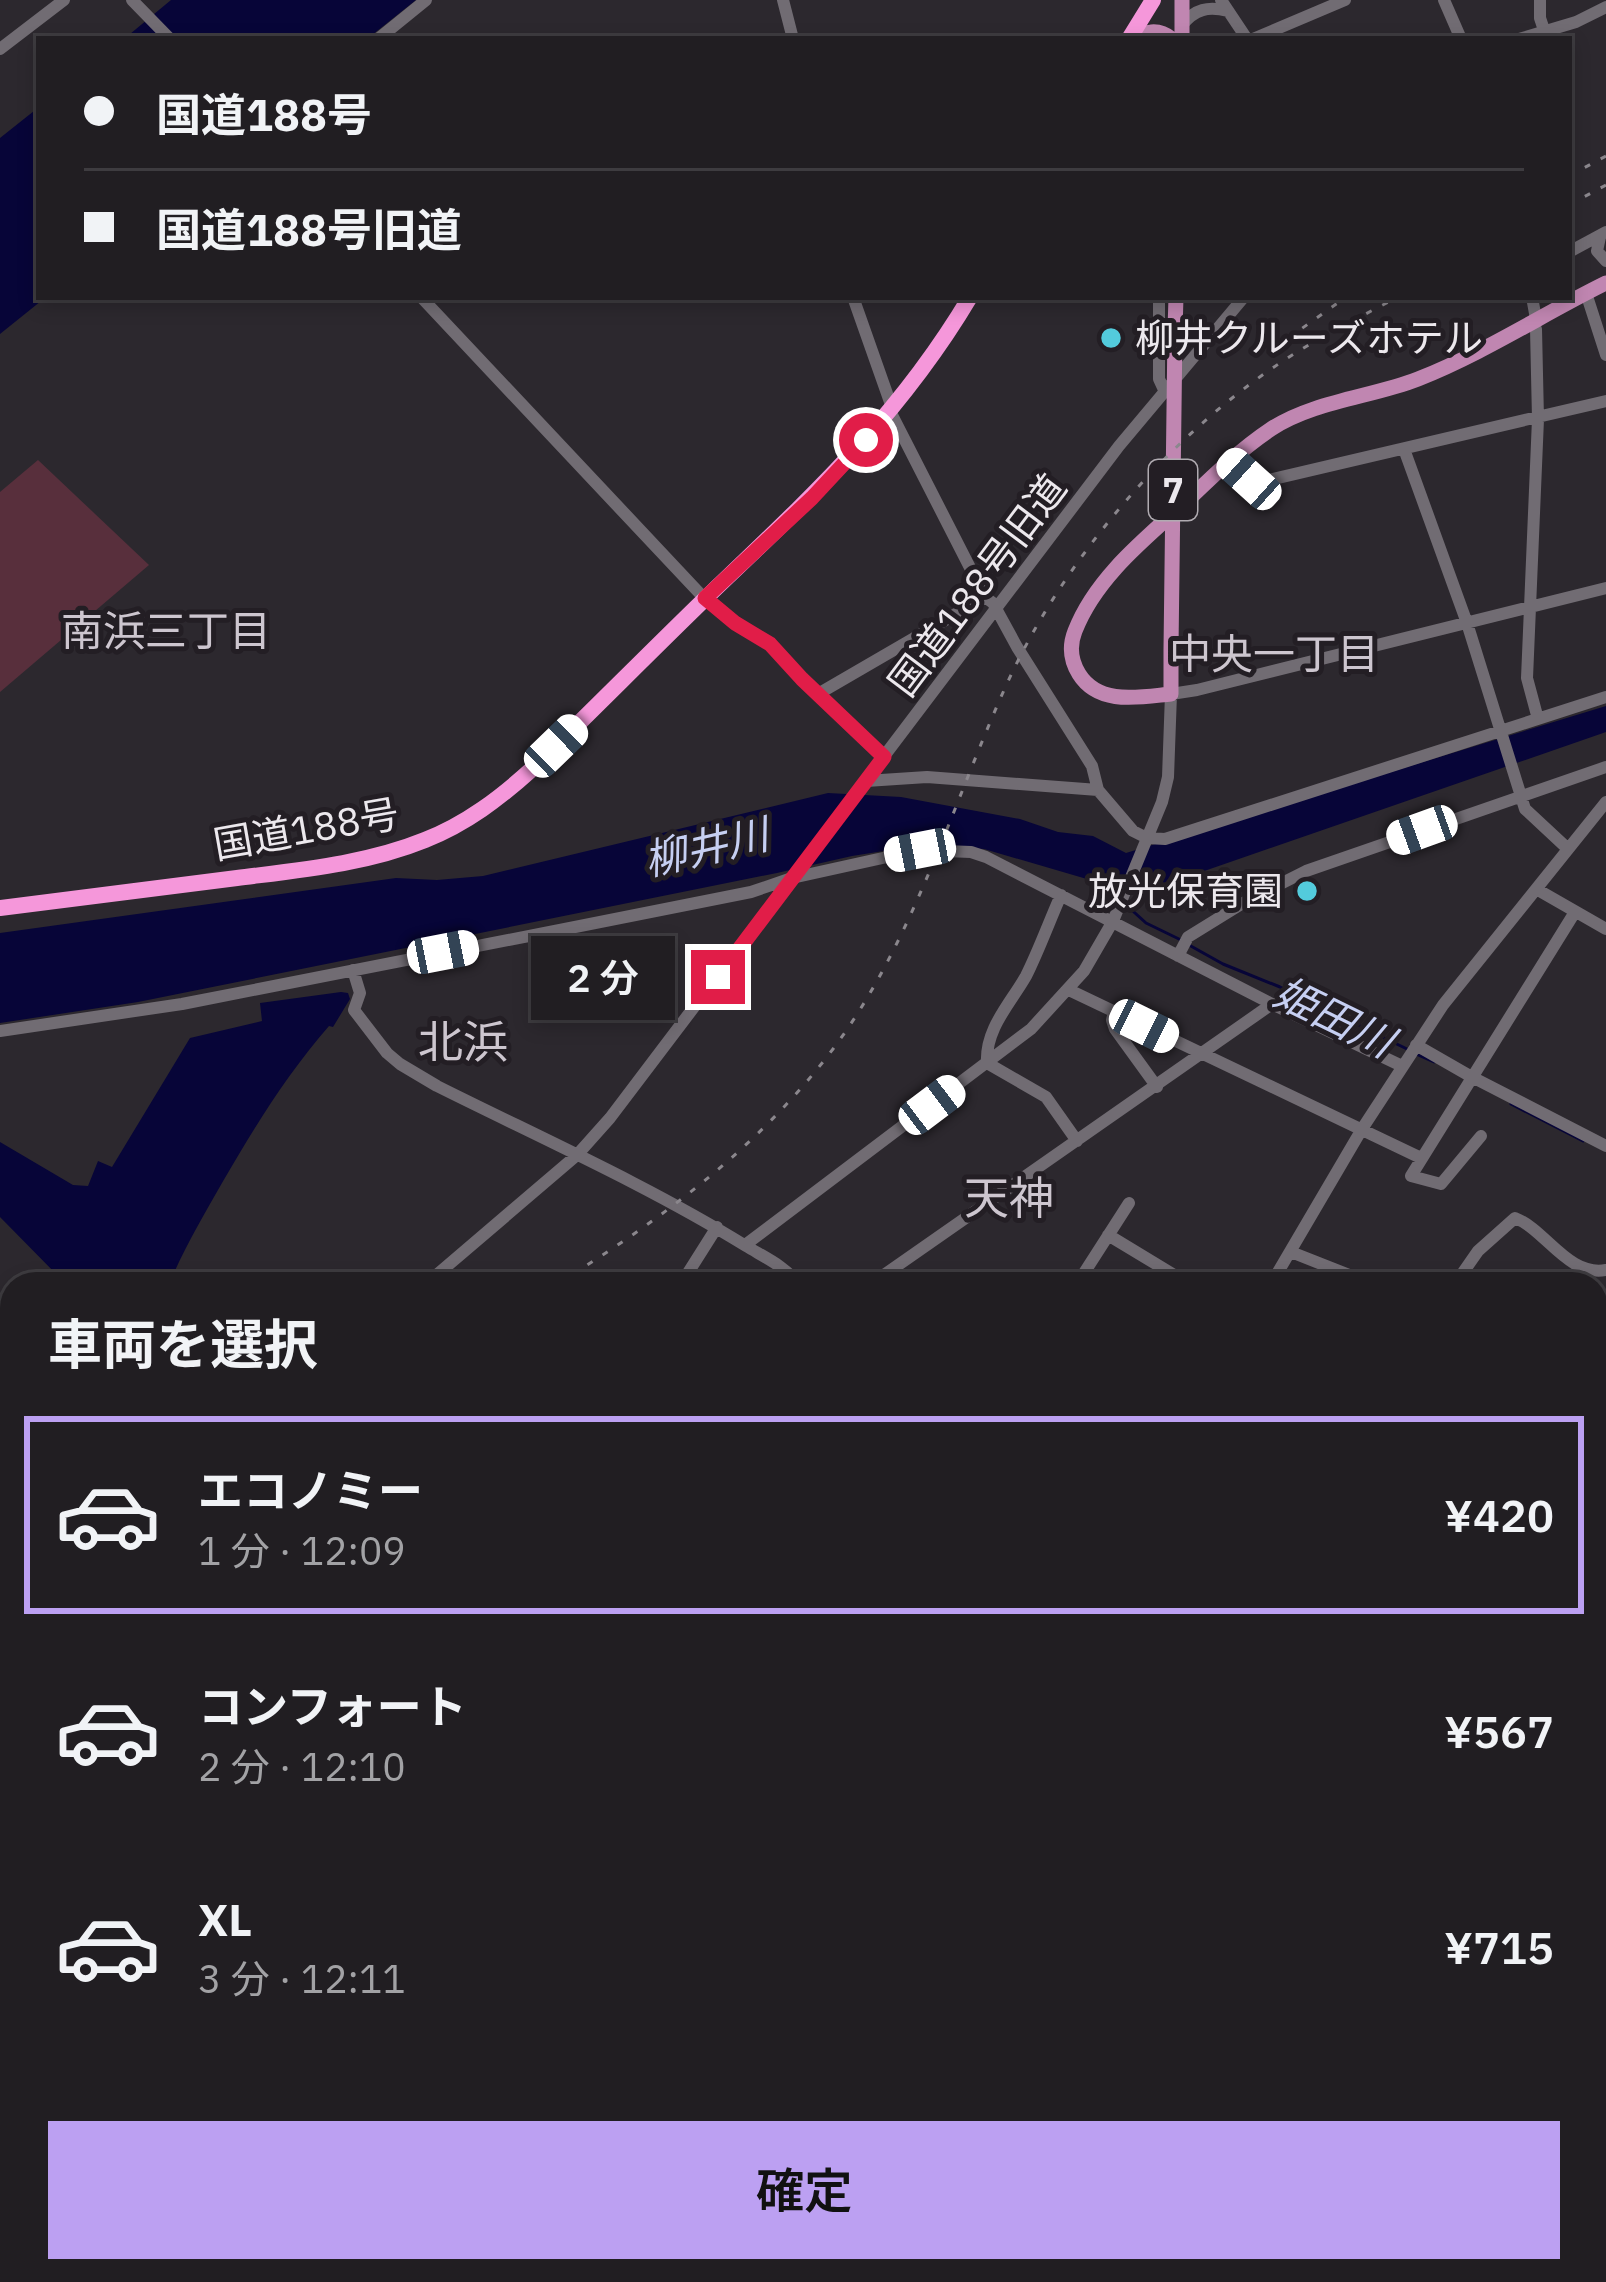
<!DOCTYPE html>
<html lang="ja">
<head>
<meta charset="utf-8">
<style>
	body { margin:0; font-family:"IBM Plex Sans","Noto Sans JP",sans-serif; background:#29272a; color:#f1f3f6; height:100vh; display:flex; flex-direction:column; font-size:45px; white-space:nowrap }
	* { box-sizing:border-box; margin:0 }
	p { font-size:39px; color:#a2a2a5 }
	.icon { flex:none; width:66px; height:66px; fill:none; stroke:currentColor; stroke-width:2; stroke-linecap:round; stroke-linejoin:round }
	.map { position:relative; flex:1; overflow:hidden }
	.drawer { position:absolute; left:0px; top:1272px; width:1608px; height:1011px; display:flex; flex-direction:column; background:#211e22; border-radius:36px 36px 0 0; box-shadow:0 6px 18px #0003,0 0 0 3px #3e3c40 }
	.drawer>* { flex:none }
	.top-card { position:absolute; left:36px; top:36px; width:1536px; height:264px; border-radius:0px; box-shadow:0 6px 18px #0003,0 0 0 3px #3e3c40; display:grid; align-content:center; height:264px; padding:0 48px; background:#211e22 }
	.end { position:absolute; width:54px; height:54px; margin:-27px; border:15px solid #e11d48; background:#fff; box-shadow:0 0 0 6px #fff }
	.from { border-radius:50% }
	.bubble { position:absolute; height:84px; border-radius:0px; background:#211e22; box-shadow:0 6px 18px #0003,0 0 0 3px #3e3c40; font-size:39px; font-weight:600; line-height:84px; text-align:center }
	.car { position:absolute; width:36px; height:72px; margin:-36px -18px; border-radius:15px; box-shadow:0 0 9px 3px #0007; background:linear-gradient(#fff 24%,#345 0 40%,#fff 0 76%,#345 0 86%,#fff 0) }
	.top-card b { display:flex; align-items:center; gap:42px; height:114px; font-size:45px }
	.top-card b+b { border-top:3px solid #3e3c40 }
	.top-card i { width:30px; height:30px; background:#f1f3f6 }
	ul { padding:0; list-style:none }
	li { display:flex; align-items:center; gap:36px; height:198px; margin:0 24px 18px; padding:0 24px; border:6px solid transparent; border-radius:0px }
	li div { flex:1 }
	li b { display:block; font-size:45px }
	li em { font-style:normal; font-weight:600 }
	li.selected { border-color:#bca0f2 }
	li>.icon { width:108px; height:108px; stroke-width:1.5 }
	h2 { padding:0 48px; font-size:54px; line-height:144px }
	.primary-button { display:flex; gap:24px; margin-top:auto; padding:24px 48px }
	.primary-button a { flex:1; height:138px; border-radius:0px; background:#bca0f2; color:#111; font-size:48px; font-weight:600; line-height:138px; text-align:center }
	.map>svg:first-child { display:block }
	.green { fill:#582f3c }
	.forest { fill:#7d3c52 }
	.water { fill:#070538 }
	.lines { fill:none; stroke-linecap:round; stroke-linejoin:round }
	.stream { stroke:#070538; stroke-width:3 }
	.minor { stroke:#716c73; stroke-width:12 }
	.major { stroke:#c086b1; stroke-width:15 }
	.highway { stroke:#f597da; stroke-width:16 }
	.rail { stroke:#8b878d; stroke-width:3; stroke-dasharray:6 12; stroke-linecap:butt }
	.route { stroke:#e11d48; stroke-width:15 }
	.poi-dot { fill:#53cbdc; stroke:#231e24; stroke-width:4.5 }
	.labels { text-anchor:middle; stroke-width:10; stroke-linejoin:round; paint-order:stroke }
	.shield { fill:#231e24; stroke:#b0abb1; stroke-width:3 }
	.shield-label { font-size:36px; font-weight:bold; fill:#ece8ed }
	.poi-label { font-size:39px; fill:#ece8ed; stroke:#231e24; text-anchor:start }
	.street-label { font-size:39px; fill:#ece8ed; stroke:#231e24 }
	.neighbourhood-label { font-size:42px; fill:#cdc6cf; stroke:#231e24 }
	.water-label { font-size:42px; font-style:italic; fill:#c6cff2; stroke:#231e24 }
	.quarter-label { font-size:45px; fill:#cdc6cf; stroke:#231e24 }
</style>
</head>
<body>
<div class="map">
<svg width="1606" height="2282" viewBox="0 0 1606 2282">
	<rect width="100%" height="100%" fill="#2c282e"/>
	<path class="green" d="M38 460 149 565 0 692V492Z"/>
	<path class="forest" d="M1606 1691V2163L1596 2153V1697Z
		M1596 2205 1606 2208V2282H1201L1203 2271H1596Z"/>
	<path class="water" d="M171 0H416L367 39H124Z
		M39 107V297H46L0 334V138Z
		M1606 706V732L1138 894 984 849 921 845 852 856 777 873 138 1002 0 1023V933L396 878 437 880 483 876 828 793 901 797 1020 819 1058 832 1093 836 1126 853Z
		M341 992 348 993 350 999 333 1027 329 1026C287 1074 254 1128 222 1183 203 1216 184 1249 169 1284H62L60 1278 0 1217V1142L73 1185 88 1186 98 1161 112 1167 190 1038 262 1021 260 1003Z"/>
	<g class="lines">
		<path class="stream" d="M1102 883 1117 896
			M1124 903 1146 923 1181 940
			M1189 945 1223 964 1280 987 1407 1049
			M1416 1054 1434 1062
			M1511 1104 1583 1141
			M1073 2282 1087 2271"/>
		<path class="minor" d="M132 0 170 39
			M783 0 793 39
			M1221 0 1247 39
			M1444 0 1461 39
			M1540 0V18L1544 30
			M1182 25C1195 9 1208 6 1228 11
			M378 39 426 0
			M1253 39 1345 0
			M1519 39 1576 22 1606 7
			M0 49 64 0
			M1600 237 1597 251 1606 261
			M1569 252 1606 232
			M1586 293 1606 355
			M421 297 705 599 735 623 770 644 802 679 884 757
			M853 297 890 402 891 413 985 597 993 603 1017 647 1092 766 1098 790 1133 831 1147 838 1165 839 1606 697
			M1159 297V379L1165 392
			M1532 297 1536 319
			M1536 329 1538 419 1527 678 1538 719
			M1404 449 1467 623 1525 809 1568 849
			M1229 462 1256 483 1606 401
			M818 694 985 597
			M866 781 927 777 1098 790
			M1538 890 1606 929
			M1178 956 1188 937 1243 903 1306 871 1606 767
			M353 970 360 993 354 1010 387 1053 400 1064 437 1086C541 1138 647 1185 746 1246 764 1257 785 1266 798 1284
			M1069 990 1421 1158
			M1114 1012 1112 1020 1115 1029 1157 1087
			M0 1031 182 1004 580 926 751 892 792 878 919 850 971 852 986 857 1272 1004 1402 1066
			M1416 1045 1470 1076 1606 1146
			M987 1063C985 1029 1010 1004 1026 976 1039 950 1049 922 1061 895
			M987 1063 1046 1097 1077 1141
			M1481 1136 1441 1184 1411 1176 1575 912
			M1108 1235 1189 1284
			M745 1245 1031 1029 1084 971 1113 921 1162 802 1168 777 1171 694 1197 690 1606 588
			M1291 1252 1372 1284
			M426 1284 577 1155 610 1118 1119 446 1244 297
			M681 1284 717 1227
			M871 1284 1272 1004
			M1077 1284 1129 1203
			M1271 1284 1362 1129 1443 1005 1606 802
			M1455 1284 1478 1251 1515 1218C1546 1230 1568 1277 1606 1270
			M0 1316 12 1312
			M1596 1396 1606 1402
			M0 1594 12 1586
			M1596 1657H1606
			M0 1686 12 1676
			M0 1835 12 1829
			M0 1966 6 1976 0 1987
			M0 2204 12 2211
			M77 2271 86 2282
			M150 2271V2282
			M189 2271 190 2282
			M509 2271 515 2282
			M639 2271 645 2282
			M878 2271 880 2282
			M749 2279 751 2282
			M423 2282 426 2271
			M674 2282C692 2276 711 2279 728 2271
			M1085 2282 1097 2271
			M1373 2282 1374 2271
			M1394 2282 1399 2271
			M1458 2282 1460 2271"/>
		<path class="major" d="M1130 39C1146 32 1157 27 1172 39
			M1182 39V0
			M1176 297 1175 330 1171 649V694C1140 697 1099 706 1079 674 1071 661 1069 646 1075 631 1096 577 1146 538 1188 500 1214 475 1241 449 1271 429 1314 401 1372 397 1418 379 1484 353 1543 314 1606 283"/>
		<path class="highway" d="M1129 39 1153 0
			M0 908C79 898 158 888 237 878 300 870 366 864 425 840 466 824 500 798 532 769 592 711 650 652 710 594 810 498 898 418 970 297"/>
		<path class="rail" d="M1569 176 1606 156
			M1569 205 1606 185
			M1273 349 1346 297
			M557 1284C661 1220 758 1148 833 1049 913 942 951 808 1005 688 1064 556 1178 424 1302 349 1333 330 1366 314 1398 297
			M0 1623 12 1615"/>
	</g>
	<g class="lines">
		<path class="route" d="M718 977 884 757 802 679 770 644 735 623 705 598 812 498 866 440"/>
	</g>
	<g class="poi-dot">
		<circle cx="1111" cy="338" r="12"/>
		<circle cx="1307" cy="891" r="12"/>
	</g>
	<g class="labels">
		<rect class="shield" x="1149" y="460" width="48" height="60" rx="9"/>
		<g class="shield-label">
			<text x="1173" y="503">7</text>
		</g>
		<g class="poi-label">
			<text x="1135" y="352">柳井クルーズホテル</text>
			<text x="1283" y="905" text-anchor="end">放光保育園</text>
		</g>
		<g class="street-label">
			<text transform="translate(977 585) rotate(-53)" y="14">国道188号旧道</text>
			<text transform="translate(306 829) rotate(-10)" y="14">国道188号</text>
		</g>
		<g class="neighbourhood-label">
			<text x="166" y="646">南浜三丁目</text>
			<text x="1274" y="669">中央一丁目</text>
		</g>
		<g class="water-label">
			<text transform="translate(706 847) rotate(-13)" y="15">柳井川</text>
			<text transform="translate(1334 1017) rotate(26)" y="15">姫田川</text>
		</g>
		<g class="quarter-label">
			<text x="463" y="1058">北浜</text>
			<text x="1009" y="1214">天神</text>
		</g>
	</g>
</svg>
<i class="end from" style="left:866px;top:440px"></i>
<i class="end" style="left:718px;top:977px"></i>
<div class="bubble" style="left:531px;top:936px;width:144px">2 分</div>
<i class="car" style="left:1249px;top:479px;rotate:312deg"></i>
<i class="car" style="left:556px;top:746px;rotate:46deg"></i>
<i class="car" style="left:1422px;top:830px;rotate:250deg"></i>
<i class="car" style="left:920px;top:850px;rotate:259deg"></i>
<i class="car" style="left:443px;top:952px;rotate:79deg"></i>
<i class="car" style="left:1144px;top:1026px;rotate:116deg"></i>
<i class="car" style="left:932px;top:1105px;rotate:53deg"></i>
<div class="top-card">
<b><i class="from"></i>国道188号</b>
<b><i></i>国道188号旧道</b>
</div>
<section class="drawer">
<h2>車両を選択</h2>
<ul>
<li class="selected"><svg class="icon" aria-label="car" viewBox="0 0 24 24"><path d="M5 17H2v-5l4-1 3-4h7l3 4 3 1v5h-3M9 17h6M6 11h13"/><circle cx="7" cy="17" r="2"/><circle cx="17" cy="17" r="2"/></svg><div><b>エコノミー</b><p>1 分 · 12:09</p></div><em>¥420</em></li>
<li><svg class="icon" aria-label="car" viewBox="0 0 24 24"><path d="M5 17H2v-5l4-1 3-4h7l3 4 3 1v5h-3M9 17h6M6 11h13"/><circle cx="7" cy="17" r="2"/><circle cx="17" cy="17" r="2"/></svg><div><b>コンフォート</b><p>2 分 · 12:10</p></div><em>¥567</em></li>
<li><svg class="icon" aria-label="car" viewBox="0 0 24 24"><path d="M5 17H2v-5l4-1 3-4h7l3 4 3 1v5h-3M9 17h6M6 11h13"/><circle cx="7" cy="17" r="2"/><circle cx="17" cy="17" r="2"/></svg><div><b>XL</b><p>3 分 · 12:11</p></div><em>¥715</em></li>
</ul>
<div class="primary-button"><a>確定</a></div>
</section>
</div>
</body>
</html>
